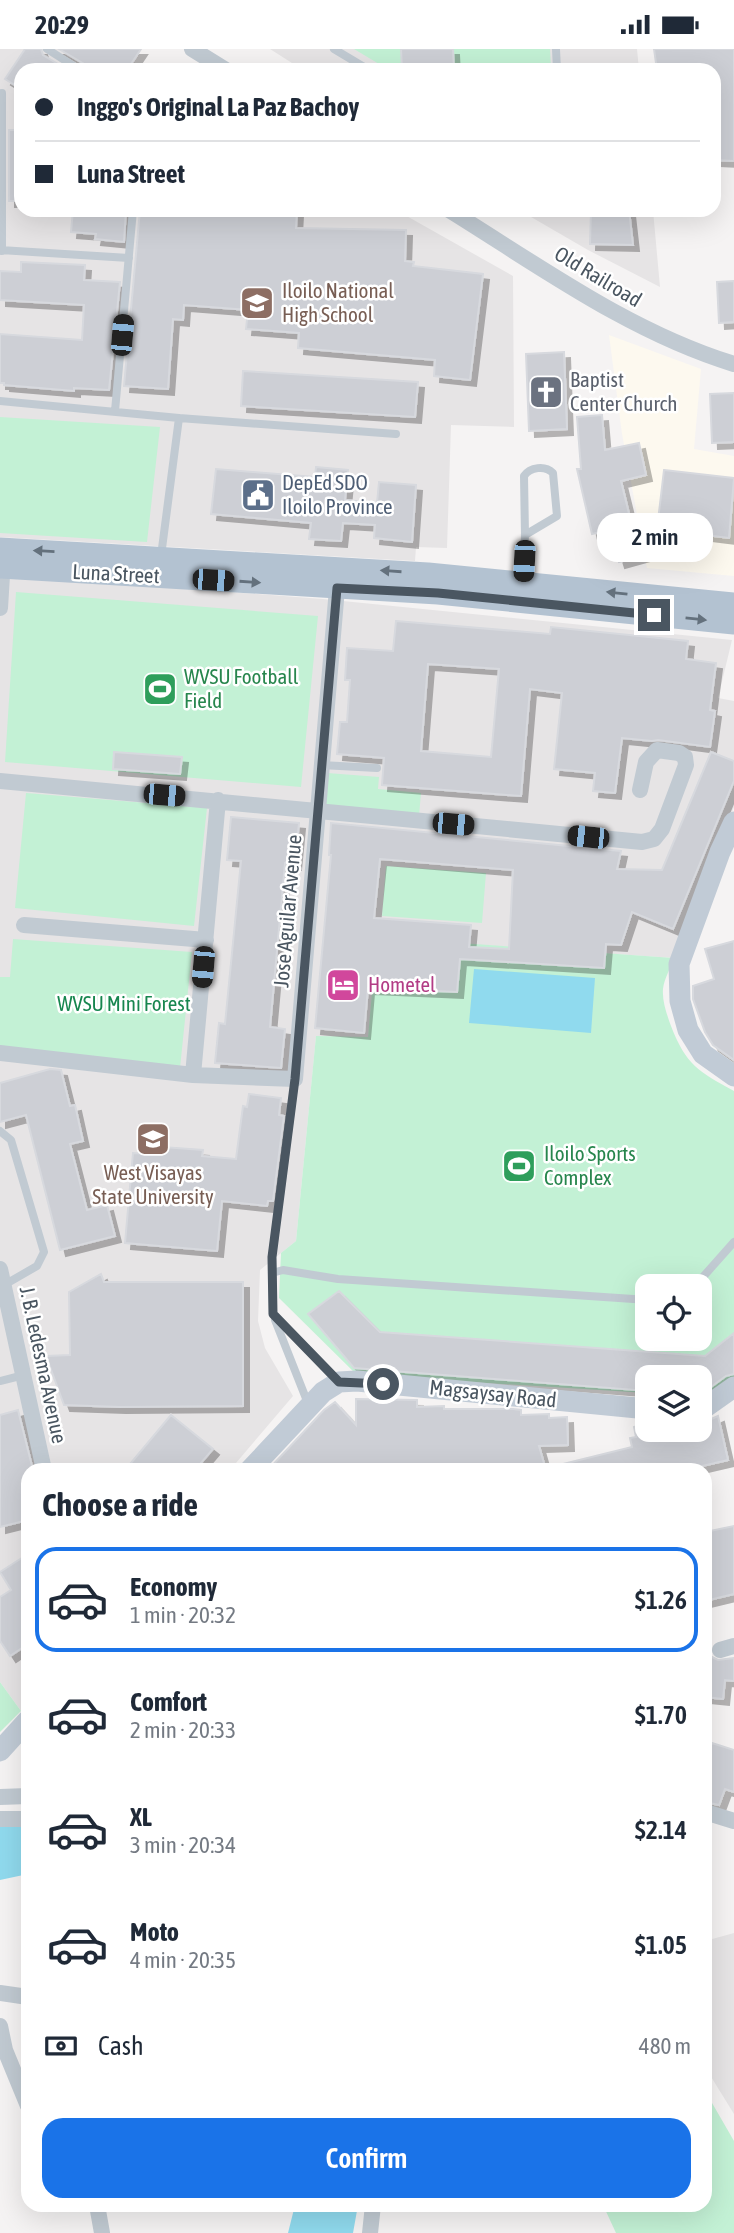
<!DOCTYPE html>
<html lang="en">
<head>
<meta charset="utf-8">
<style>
	body { margin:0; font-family:"Asap Condensed",sans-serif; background:#f6f6f7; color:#1f2937; height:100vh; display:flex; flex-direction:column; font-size:26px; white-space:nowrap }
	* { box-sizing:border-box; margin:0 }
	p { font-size:23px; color:#747a83 }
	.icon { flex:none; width:38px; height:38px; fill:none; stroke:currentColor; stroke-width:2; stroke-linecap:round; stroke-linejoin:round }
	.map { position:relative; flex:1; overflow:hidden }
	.details { position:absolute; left:21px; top:1414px; width:691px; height:749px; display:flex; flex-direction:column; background:#fff; border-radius:21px; box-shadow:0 7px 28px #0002 }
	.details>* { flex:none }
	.guide { position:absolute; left:14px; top:14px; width:707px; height:154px; border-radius:21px; box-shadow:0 7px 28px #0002; display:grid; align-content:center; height:154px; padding:0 21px; background:#fff }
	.fabs { position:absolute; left:635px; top:1225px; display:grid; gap:14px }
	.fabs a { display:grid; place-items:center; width:77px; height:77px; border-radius:14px; background:#fff; box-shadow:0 7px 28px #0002; font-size:35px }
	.end { position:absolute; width:32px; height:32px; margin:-16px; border:9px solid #4a5661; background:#fff; box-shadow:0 0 0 4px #fff }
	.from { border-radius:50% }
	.bubble { position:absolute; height:49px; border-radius:21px; background:#fff; box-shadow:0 7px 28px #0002; font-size:23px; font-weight:600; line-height:49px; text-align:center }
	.car { position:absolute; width:21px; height:42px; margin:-21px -10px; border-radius:9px; box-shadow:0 0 5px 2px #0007; background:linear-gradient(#222 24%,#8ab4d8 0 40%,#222 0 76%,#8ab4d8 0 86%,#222 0) }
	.guide b { display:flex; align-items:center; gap:24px; height:66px; font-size:26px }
	.guide b+b { border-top:2px solid #e0e1e3 }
	.guide i { width:18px; height:18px; background:#1f2937 }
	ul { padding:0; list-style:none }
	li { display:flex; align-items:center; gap:21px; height:105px; margin:0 14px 10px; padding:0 7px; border:4px solid transparent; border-radius:21px }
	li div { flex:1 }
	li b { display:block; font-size:26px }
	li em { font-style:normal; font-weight:600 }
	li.current { border-color:#1a73e8 }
	li>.icon { width:63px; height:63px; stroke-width:1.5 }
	h2 { padding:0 21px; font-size:32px; line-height:84px }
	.pay { display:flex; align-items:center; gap:18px; height:77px; padding:0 21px; font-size:26px }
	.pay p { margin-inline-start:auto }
	.action { display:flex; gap:14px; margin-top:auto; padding:14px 21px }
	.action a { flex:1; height:80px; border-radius:21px; background:#1a73e8; color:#fff; font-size:28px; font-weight:600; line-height:80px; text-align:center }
	.status { display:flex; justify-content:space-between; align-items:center; height:49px; padding:0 35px; background:#fff; direction:ltr }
	.status svg { height:19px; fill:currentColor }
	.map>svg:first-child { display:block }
	.commercial { fill:#fdf9ef }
	.education { fill:#e6e4e5 }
	.green { fill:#c3f1d5; fill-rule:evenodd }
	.water { fill:#90daee }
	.building { fill:#cdcfd5; stroke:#d7d9de; stroke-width:2; fill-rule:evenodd; filter:url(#shadow) }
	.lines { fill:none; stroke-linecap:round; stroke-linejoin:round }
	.lane { stroke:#c1cad2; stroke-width:8 }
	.street { stroke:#c1cad2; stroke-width:16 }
	.secondary { stroke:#c1cbd6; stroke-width:21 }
	.primary { stroke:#b3c2d1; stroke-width:23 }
	.oneway { fill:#64717d }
	.route { stroke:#4a5661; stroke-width:9 }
	.labels { text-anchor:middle; stroke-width:5; stroke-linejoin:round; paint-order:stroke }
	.street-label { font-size:21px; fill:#4a5661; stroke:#fff }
	.education-label { font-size:21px; fill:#785e54; stroke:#fff; text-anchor:start }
	.worship-label { font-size:21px; fill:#5b616d; stroke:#fff; text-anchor:start }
	.service-label { font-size:21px; fill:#4e5e75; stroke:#fff; text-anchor:start }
	.leisure-label { font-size:21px; fill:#27864d; stroke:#fff; text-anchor:start }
	.hotel-label { font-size:21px; fill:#b23c85; stroke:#fff; text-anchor:start }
	.park-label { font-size:21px; fill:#17864f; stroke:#fff }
</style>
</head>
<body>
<div class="status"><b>20:29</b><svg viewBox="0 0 49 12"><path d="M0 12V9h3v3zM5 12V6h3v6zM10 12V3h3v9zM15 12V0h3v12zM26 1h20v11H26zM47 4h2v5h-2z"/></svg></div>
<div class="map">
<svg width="734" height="2184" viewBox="0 0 734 2184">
	<defs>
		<filter id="shadow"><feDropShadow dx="6" dy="6" stdDeviation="0" flood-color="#0004"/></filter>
	</defs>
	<rect width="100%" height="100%" fill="#f5f3f3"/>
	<path class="commercial" d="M609 286 701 320 694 400 734 407V527L647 519 622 385Z"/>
	<path class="education" d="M0 0H113L147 21H21V161H396L513 227 514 378 451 376 447 499 416 498 415 512 0 488Z
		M270 0H637L639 21H303Z
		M519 161H653L660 238 588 201Z
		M0 526 323 550 732 591 718 649 734 652V758L674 909 378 889 368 988H316L296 1192 260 1221 258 1272 265 1299 293 1347 230 1421H28V1654L21 1662 0 1633Z
		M734 1884V2065L705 2018V1892Z"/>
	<path class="green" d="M354 0H550L551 21H389Z
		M0 368 160 378 147 493 0 484Z
		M16 543 318 567 301 738 5 713Z
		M327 724 379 728 378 740 421 744 419 767 324 759Z
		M26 744 207 759 194 877 15 859Z
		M386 817 486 824 482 874 382 867Z
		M377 888 674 909C671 918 664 930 663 940 662 952 667 966 671 977 686 1016 699 1023 734 1042V1328L712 1348 700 1347V1328H648L647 1344 357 1326 279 1249 281 1204 296 1192 316 987 368 988ZM648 1237H700V1290H648Z
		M13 890 192 903 180 1019 0 998V928H10Z
		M0 1633 21 1662 0 1683Z
		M708 2047 734 2092V2184H616L603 2156H705V2048Z"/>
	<path class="water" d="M474 920 595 929 591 984 469 974Z
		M0 1778H28V1825L0 1831Z
		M295 2156H358L353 2184H288Z"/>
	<path class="building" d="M25 0H41L43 6 68 21H21V40L5 30Z
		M59 0H141L127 21H86L84 15Z
		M401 0H453L454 20 402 21Z
		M654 0H734V112L714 111V21H657Z
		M9 81H21V152H9Z
		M73 161H126L124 193 95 190 96 185 71 183Z
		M140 161H297L296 179 406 181 405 212 414 213 413 217 483 225 470 331 434 327 435 311 298 299 299 284 246 280 248 261 184 256 183 271 173 270 168 340 124 337Z
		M591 161H629L633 196 590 195Z
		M21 213 85 216 84 231 120 233 109 341 74 339V342L4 336V334H0V285L82 291 84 256 0 251V222L21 223Z
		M734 232V273L719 274 717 233Z
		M564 303 567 380 529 382 526 305Z
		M243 322 418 333 415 368 241 357Z
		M734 344V393L712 394 710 345Z
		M602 366 605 401 639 394 646 426 621 432 633 481 636 480 644 506 619 513 609 481 592 485 577 420H581L577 368Z
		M316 418 348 421 345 451 377 454 379 433 416 436 412 493 374 489 375 476 343 474 341 492 309 490 311 474 211 465 216 420 315 428Z
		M664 421 734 429 729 489 657 480Z
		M396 572 550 585 551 578 688 592 686 610 716 614 710 661 715 662 710 698 658 691 652 692 622 689 615 744 593 742 595 724 554 720 562 644 530 640 521 747 382 736 384 709 337 705 340 673H347L350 631H345L347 599 393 602ZM428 615 499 620 491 708 421 702Z
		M114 703 182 708 180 725 113 720Z
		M711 703 734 712V732L673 880 632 863 621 896 606 895 604 919 460 910 457 943 368 939 364 984 315 979 331 806H329L331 774 621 802 617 820 662 821ZM380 810 513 821 509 900 469 898 471 876 374 869Z
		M231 768 299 774 295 815 285 814 270 978 285 980 281 1019 215 1014 219 974 225 975 241 812 227 811Z
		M734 892V1011L713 996 705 983 693 950V937L714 930 705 900Z
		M50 1020 61 1021 70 1057 75 1056 83 1092 70 1095 87 1161 107 1156 115 1187 60 1201 26 1066 0 1073V1034Z
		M249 1045 281 1049 279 1066 284 1067 273 1152H268L267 1157 222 1152 217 1202 125 1194 133 1104 162 1106 163 1098 203 1101 202 1107 236 1110 243 1057 247 1058Z
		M101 1225 104 1233H243V1357L120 1358 64 1356 46 1307 70 1306 69 1243Z
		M339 1242 380 1283 705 1307 734 1284V1325L726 1327 700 1346V1328H648V1342L354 1319 308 1265Z
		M356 1350 417 1351V1358L444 1357V1360H513L521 1361V1366L549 1365V1369L567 1368 568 1396 539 1397 545 1418 535 1421H268L324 1361 335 1353 356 1376Z
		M18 1361 33 1421H28V1471L0 1478V1366Z
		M171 1366 213 1400 195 1421H125Z
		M718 1367 728 1411 685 1421H560L559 1416 632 1398 630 1389 636 1388 634 1378 648 1374V1381H700V1375Z
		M734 1477V1545L705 1552V1483Z
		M28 1505V1595L10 1607 0 1592V1548L11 1541 0 1523Z
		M708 1606 718 1611 734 1609V1632L725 1631 723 1650 705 1648Z
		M712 1694 734 1701V1743L725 1740 719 1756 705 1753V1712Z"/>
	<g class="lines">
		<path class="lane" d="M47 0 80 21
			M334 0 369 21
			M556 0 557 21
			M0 201 129 209
			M2 202V44
			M0 352 179 369 161 507
			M115 362 133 161
			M179 369 396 385
			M523 532 525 486 524 427C530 418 545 416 553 424L557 467 525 486
			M321 716 377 719
			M295 1030 272 1208 273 1265 339 1333
			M0 1082 11 1091 44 1203 37 1217 4 1236
			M272 1224 283 1221 338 1230 648 1251
			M691 1237 702 1229 734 1193
			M275 1271 309 1357
			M0 1332 24 1326"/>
		<path class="street" d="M192 0 226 21
			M449 161C541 218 630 283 734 315
			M0 559 3 510
			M0 732C214 751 428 773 642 793L654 790 662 780 686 716 685 708 679 704 657 701 646 713 640 741
			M24 876 206 891
			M0 1004 193 1026 295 1030 338 528
			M193 1026 218 751
			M0 1220 44 1421
			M720 1601 734 1597
			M0 1748 28 1747
			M705 1763 734 1772
			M0 1770H28
			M0 1944 28 1948
			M0 1977 5 2001 28 2057
			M97 2156 102 2184
			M370 2184 373 2156"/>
		<path class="secondary" d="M734 773 720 803 679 915 680 952 688 981 703 1005 734 1027
			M700 1362 734 1338
			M250 1421 323 1343 339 1333 357 1332 648 1360
			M0 1702 28 1671"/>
		<path class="primary" d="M0 500 428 525 734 555
			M0 518 438 544 734 574"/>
	</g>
	<defs><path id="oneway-solid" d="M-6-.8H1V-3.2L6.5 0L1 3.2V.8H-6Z" transform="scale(1.75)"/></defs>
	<g class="oneway">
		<use href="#oneway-solid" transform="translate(44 502) rotate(-177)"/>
		<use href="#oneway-solid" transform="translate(391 522) rotate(-176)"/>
		<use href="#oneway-solid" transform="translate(250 533) rotate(4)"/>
		<use href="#oneway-solid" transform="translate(617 544) rotate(-174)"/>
		<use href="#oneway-solid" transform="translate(696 570) rotate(6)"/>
	</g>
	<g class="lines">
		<path class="route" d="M383 1335 339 1333 273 1265 272 1208 295 1030 337 539 438 544 654 566"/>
	</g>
	<defs>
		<g id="school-square" transform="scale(1.75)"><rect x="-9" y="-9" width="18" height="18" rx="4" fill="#8d6e63" stroke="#fff"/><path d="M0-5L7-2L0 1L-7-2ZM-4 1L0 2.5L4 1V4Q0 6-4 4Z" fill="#fff"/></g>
		<g id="church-square" transform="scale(1.75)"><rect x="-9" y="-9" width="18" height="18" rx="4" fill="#6b7280" stroke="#fff"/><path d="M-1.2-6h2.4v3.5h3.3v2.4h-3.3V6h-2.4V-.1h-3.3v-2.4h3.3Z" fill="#fff"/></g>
		<g id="civic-square" transform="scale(1.75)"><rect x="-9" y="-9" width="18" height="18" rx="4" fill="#5c6f8a" stroke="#fff"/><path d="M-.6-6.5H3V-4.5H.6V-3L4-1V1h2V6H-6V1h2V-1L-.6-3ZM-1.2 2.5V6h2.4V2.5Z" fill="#fff"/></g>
		<g id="stadium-square" transform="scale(1.75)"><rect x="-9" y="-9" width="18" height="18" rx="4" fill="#2e9e5b" stroke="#fff"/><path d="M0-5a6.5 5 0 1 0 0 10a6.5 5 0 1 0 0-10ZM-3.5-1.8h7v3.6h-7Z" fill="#fff"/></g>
		<g id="hotel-square" transform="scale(1.75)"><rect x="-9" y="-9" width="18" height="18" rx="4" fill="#d1479c" stroke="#fff"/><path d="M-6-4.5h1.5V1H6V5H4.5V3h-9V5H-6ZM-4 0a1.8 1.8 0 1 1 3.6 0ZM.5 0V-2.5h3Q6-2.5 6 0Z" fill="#fff"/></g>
		<g id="university-square" transform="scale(1.75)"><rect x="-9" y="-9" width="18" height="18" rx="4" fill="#8d6e63" stroke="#fff"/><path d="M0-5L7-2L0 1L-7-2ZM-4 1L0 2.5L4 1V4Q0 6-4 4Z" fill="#fff"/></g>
	</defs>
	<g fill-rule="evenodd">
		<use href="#school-square" x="257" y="254"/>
		<use href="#church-square" x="546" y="343"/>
		<use href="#civic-square" x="258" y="446"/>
		<use href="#stadium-square" x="160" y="640"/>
		<use href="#hotel-square" x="343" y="936"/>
		<use href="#university-square" x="153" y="1090"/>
		<use href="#stadium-square" x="519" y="1117"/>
	</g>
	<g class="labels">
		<g class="street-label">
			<text transform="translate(598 228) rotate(31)" y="7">Old Railroad</text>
			<text transform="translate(116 525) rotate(3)" y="7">Luna Street</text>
			<text transform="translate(288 862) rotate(-85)" y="7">Jose Aguilar Avenue</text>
			<text transform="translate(43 1316) rotate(78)" y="7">J. B. Ledesma Avenue</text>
			<text transform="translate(493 1345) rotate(6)" y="7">Magsaysay Road</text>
		</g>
		<g class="education-label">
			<text x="282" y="249">Iloilo National<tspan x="282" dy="24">High School</tspan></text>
			<text x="153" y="1131" text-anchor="middle">West Visayas<tspan x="153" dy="24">State University</tspan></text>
		</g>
		<g class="worship-label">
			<text x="570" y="338">Baptist<tspan x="570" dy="24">Center Church</tspan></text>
		</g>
		<g class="service-label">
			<text x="282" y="441">DepEd SDO<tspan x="282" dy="24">Iloilo Province</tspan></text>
		</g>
		<g class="leisure-label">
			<text x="184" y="635">WVSU Football<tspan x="184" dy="24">Field</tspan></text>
			<text x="544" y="1112">Iloilo Sports<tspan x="544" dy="24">Complex</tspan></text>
		</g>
		<g class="hotel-label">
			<text x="368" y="943">Hometel</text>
		</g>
		<g class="park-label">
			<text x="124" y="962">WVSU Mini Forest</text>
		</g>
	</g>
</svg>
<div class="fabs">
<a><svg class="icon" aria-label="locate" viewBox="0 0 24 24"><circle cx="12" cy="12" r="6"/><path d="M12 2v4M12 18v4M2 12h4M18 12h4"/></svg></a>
<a><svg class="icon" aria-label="layers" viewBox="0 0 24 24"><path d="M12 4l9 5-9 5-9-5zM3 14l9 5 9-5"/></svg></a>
</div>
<i class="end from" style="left:383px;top:1335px"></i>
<i class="end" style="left:654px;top:566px"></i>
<div class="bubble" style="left:597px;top:464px;width:116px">2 min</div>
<i class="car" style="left:122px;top:286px;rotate:5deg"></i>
<i class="car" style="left:524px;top:512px;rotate:183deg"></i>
<i class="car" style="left:213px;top:531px;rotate:94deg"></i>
<i class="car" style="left:164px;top:746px;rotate:95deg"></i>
<i class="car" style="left:453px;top:775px;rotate:95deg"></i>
<i class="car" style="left:588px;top:788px;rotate:276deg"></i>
<i class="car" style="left:203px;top:918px;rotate:185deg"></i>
<div class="guide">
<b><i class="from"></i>Inggo's Original La Paz Bachoy</b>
<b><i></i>Luna Street</b>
</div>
<section class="details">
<h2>Choose a ride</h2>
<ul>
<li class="current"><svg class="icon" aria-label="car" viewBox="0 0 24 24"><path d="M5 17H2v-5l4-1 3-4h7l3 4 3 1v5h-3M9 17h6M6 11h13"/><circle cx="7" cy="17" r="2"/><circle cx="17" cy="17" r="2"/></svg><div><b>Economy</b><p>1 min · 20:32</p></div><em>$1.26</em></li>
<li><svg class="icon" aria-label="car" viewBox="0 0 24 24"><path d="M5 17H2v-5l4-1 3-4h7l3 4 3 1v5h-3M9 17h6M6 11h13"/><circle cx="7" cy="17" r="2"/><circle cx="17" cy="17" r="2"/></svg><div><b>Comfort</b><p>2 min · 20:33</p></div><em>$1.70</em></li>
<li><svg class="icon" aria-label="car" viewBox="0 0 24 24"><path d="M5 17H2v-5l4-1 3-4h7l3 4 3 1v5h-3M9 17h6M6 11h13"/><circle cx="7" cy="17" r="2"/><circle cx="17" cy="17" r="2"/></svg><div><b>XL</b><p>3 min · 20:34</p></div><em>$2.14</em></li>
<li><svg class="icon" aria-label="car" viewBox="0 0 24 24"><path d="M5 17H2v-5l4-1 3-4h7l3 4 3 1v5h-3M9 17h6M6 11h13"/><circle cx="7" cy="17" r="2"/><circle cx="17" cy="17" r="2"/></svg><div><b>Moto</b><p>4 min · 20:35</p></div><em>$1.05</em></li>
</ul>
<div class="pay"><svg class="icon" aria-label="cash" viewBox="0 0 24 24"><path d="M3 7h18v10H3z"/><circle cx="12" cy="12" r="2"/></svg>Cash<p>480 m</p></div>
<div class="action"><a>Confirm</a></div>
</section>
</div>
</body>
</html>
